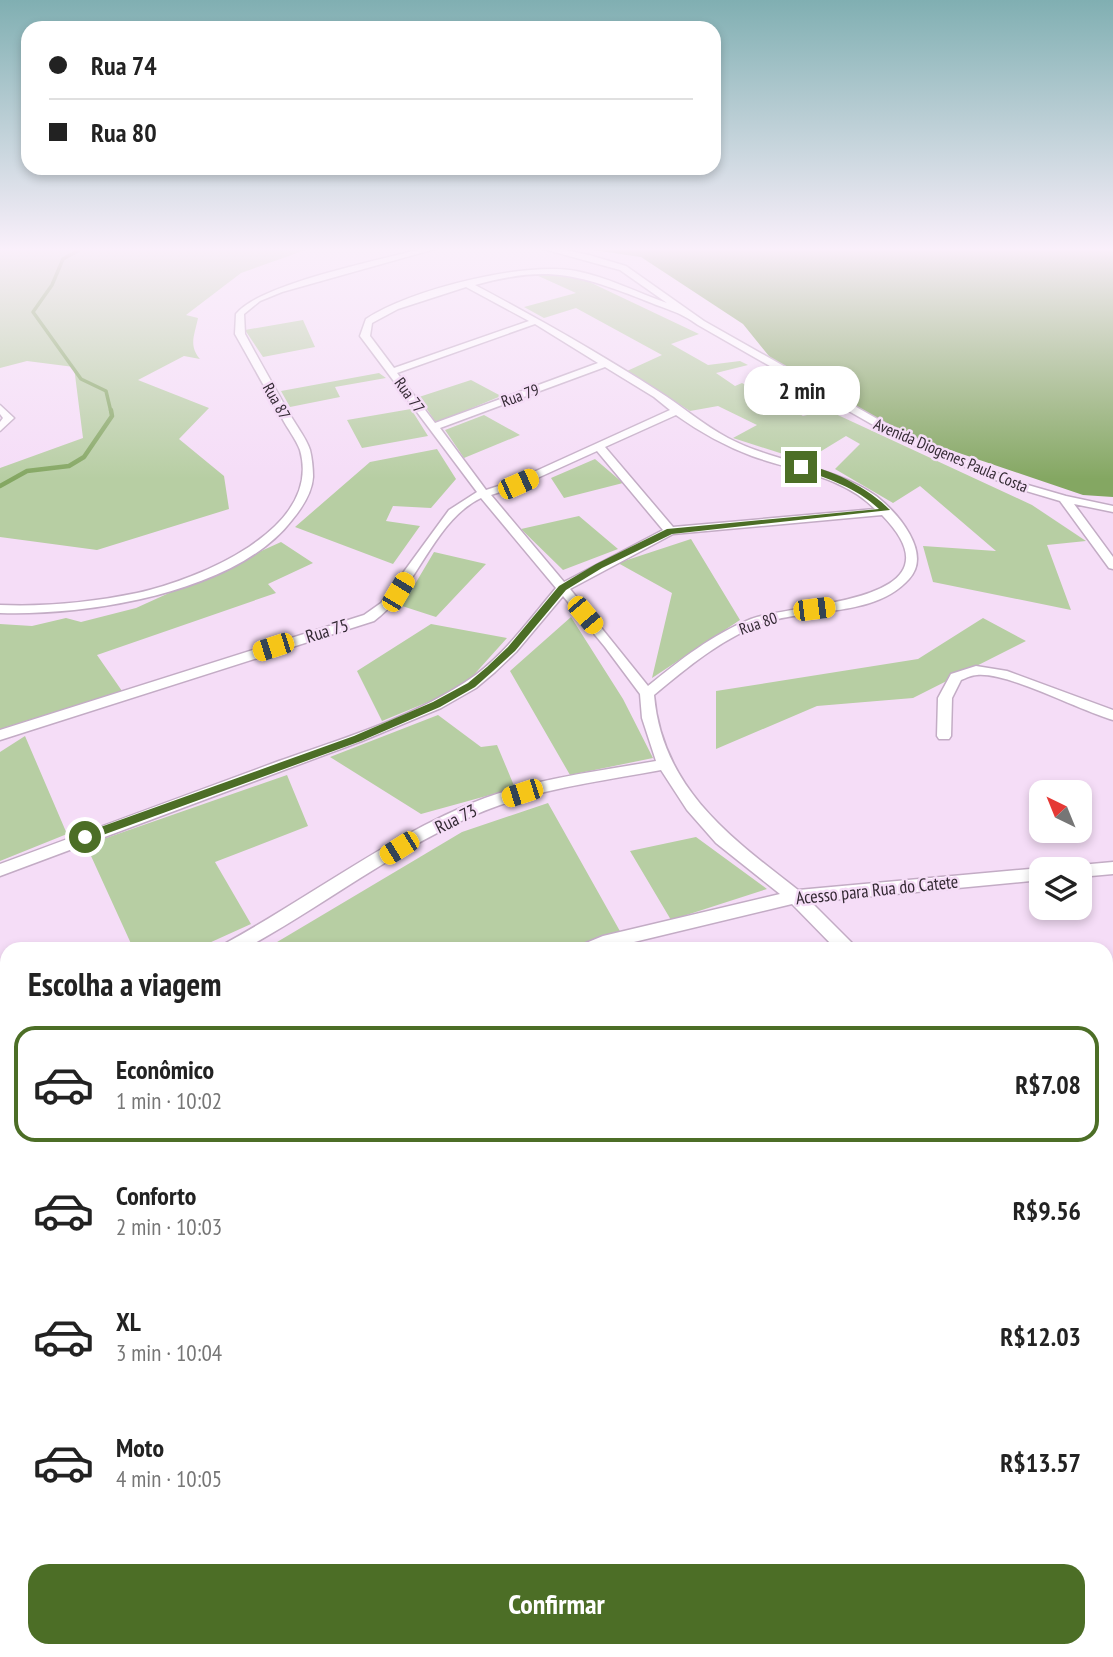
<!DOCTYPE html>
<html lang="pt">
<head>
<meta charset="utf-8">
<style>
	body { margin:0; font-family:"PT Sans Narrow",sans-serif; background:#f6f6f6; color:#222; height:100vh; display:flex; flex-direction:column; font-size:26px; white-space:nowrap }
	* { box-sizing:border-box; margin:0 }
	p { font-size:23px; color:#767676 }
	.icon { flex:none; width:38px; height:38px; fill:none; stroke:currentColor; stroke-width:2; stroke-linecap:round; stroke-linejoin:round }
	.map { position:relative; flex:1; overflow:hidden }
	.panel { position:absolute; left:0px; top:942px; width:1113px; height:716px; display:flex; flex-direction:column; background:#fff; border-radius:21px 21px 0 0; box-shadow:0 4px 10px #0003 }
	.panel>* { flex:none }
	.guide { position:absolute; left:21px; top:21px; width:700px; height:154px; border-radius:21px; box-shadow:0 4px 10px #0003; display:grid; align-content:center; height:154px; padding:0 28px; background:#fff }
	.needle { width:46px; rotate:317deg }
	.buttons { position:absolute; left:1029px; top:780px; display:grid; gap:14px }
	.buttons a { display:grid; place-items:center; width:63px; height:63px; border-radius:14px; background:#fff; box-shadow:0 4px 10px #0003; font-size:35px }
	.end { position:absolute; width:32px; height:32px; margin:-16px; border:9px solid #4c6e26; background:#fff; box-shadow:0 0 0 4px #fff }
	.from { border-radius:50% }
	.bubble { position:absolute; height:49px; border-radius:21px; background:#fff; box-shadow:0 4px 10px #0003; font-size:23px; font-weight:700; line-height:49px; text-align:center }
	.car { position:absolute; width:21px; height:42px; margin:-21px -10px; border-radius:9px; box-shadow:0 0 5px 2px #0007; background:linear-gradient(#f5c518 24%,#345 0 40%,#f5c518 0 76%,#345 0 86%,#f5c518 0) }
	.guide b { display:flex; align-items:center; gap:24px; height:66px; font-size:26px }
	.guide b+b { border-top:2px solid #e0e0e0 }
	.guide i { width:18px; height:18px; background:#222 }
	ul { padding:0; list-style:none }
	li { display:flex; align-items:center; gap:21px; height:116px; margin:0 14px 10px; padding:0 14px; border:4px solid transparent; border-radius:21px }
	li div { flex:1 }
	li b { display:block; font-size:26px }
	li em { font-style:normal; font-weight:700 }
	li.active { border-color:#4c6e26 }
	li>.icon { width:63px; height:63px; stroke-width:1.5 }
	h2 { padding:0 28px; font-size:32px; line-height:84px }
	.cta { display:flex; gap:14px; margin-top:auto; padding:14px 28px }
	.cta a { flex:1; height:80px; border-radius:21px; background:#4c6e26; color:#fff; font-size:28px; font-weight:700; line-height:80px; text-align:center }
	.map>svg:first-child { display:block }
	.green { fill:#b7cea3 }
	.water { fill:#84a762 }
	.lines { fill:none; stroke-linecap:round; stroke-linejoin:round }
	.stream-far1 { stroke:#84a762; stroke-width:3.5 }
	.stream { stroke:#84a762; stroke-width:4.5 }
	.minor-casing { stroke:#c3acc5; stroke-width:3 }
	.minor { fill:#fff; fill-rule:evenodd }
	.route { fill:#4c6e26 }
	.labels { text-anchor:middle; stroke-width:5; stroke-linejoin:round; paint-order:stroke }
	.far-street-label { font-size:16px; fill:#332933; stroke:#f5ddf7 }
	.street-label { font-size:18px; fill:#332933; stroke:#f5ddf7 }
</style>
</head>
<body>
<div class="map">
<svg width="1113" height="1657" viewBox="0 0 1113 1657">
	<rect width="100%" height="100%" fill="#f5ddf7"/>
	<path class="green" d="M0 247H314L241 273 186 315 198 318C195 334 188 345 200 359L184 356 138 380 209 408 179 439 224 476 229 509 97 550 0 537V468L83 438 74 367 27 361 0 368Z
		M534 274 581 278 699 334 671 344 708 365 740 361 748 365 716 373 735 386 742 383 803 416 827 410 1032 505 1086 541 1047 545 1071 610 933 582 923 546 996 551 920 486 893 503 835 469 860 444 846 436 805 461 733 438 757 425 718 406 690 411 627 371 662 355 576 308 544 318 524 307 576 293Z
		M303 320 315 347 263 357 245 330Z
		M379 373 386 378 335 387 340 397 290 407 281 391Z
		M471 380 501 396 436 423 419 397Z
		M411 409 428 436 362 448 347 420Z
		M484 415 520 435 464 458 445 430Z
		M437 449 456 479 431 508 393 506 386 521 420 526 393 564 295 527 370 462Z
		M595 459 623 483 564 498 551 478Z
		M579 516 618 549 563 570 521 529Z
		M691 539 740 620 652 678 672 593 618 563Z
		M281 542 313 563 268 584 276 593 97 655 122 691 0 729V624L32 626 66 618 81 622 136 608Z
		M434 552 486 564 436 617 402 606Z
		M571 617 623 699 653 758 570 775 510 671Z
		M983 618 1026 641 913 698 817 706 716 749V691L918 659Z
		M431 624 507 638 462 688 382 721 357 671Z
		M438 715 481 747 497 745 515 788 421 814 330 757Z
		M25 736 67 834 0 861V752Z
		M287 775 308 826 215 862 251 924 198 948H133L86 845Z
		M548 803 621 933 578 948H267L462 832Z
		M696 837 767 889 671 920 630 851Z
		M0 1041 7 1042V1174H0Z"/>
	<path class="water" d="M572 247H1113V497L1083 495 909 436 849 405 773 361 743 324 641 257Z"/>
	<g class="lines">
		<path class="stream-far1" d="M85 247 63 259 52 285 33 312 81 379 106 391 111 412"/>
		<path class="stream" d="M0 486 27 471 69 466 84 457 112 416 111 410"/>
		<g class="minor-casing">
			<path id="minor" d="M429 247H442L282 292 260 301 244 314 245 334C260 362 276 390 292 418 298 428 307 440 310 450 312 458 313 470 313 477 312 493 302 508 292 520 236 593 87 616 0 613V605C44 607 94 602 137 593 196 580 323 530 300 450 296 439 287 428 282 418 266 390 251 362 235 334L236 314C260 283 386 259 429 247Z
				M536 247H551L589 255 626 266 704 321 904 434 1021 483 1066 496 1113 506V512L1074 504 1113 557V569L1109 568 1060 501 1013 487 896 438 698 325C679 311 665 309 644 300 576 274 548 265 475 285 537 318 599 353 658 391 682 406 703 425 728 438 775 463 832 465 876 496 897 512 933 553 909 579 874 618 810 607 764 623 722 638 688 667 654 695 662 788 730 837 798 890L1041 868 1047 870H1041V880L811 902 852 943 854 948H835L792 904 609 948H584L586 943 603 936 780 894 716 843 687 810 661 770C608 780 552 787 500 805 414 835 327 904 246 948H224L226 943C312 896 393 833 485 798 540 778 599 771 656 761L642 718 640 694 605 647 563 596 516 652 495 672 476 688 441 708 362 741 0 876V864C93 829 186 795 279 761 341 739 408 719 464 683 501 660 528 621 556 588L481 498C433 521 417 590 374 621L0 740V730L364 615 381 603 449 510 477 492 360 336 366 319C409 290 524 261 576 271 607 277 636 292 667 303L620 270ZM466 287 529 321 394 368 370 336 372 323 398 309ZM535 324 598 363 435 423 397 373ZM605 367 654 397 670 410 514 481 486 490 440 428ZM676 415C700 432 725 446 752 456 793 471 843 476 875 509L673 527 605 447ZM597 451 663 530 564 582 491 495 522 485ZM882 515C969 604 796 602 751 619 713 634 680 660 648 686L570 589 673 534Z
				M0 405 14 418 0 431V422L3 418 0 414Z
				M976 666 1007 671 1113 710V720C1078 710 1008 672 977 675 972 675 966 678 961 680L952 698 951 736 949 739H939L937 736 938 698 951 674Z
				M1113 862V874L1080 877V870H1073L1080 865Z
				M7 1026V1042L0 1043V1027Z
				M1113 1037V1055L1106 1057V1040Z
				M0 1274H7V1296H0Z
				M1106 1429 1113 1432V1458L1106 1455Z
				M0 1621 7 1623V1649L0 1647Z
				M47 1650H82L84 1657H50Z
				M538 1650H565L567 1657H541Z
				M871 1650H906L908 1657H874Z"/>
		</g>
		<use href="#minor" class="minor"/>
	</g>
	<linearGradient id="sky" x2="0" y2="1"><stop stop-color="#80afb2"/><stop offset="0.52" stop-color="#faf0fb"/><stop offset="1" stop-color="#faf0fb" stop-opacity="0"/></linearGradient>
	<rect width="1113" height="479" fill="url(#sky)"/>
	<path class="route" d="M798 465C827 465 871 490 890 510L672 534 602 568 566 590 515 651 493 671 475 687 440 707 361 741 89 840 85 842 79 837 81 834 354 736 433 702 468 683 487 667 508 647 559 586 596 564 667 529 879 509C855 487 829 479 798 468Z"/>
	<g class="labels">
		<g class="far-street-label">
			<text transform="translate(410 395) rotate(54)" y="6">Rua 77</text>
			<text transform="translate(520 395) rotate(-20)" y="6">Rua 79</text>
			<text transform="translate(277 401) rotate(61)" y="6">Rua 87</text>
			<text transform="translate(951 455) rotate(23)" y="6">Avenida Diogenes Paula Costa</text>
			<text transform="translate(758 623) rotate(-19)" y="6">Rua 80</text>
		</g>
		<g class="street-label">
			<text transform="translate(327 631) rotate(-17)" y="6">Rua 75</text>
			<text transform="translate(456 819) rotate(-26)" y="6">Rua 73</text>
			<text transform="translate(877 890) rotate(-6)" y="6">Acesso para Rua do Catete</text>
		</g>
	</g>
</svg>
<div class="buttons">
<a><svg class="needle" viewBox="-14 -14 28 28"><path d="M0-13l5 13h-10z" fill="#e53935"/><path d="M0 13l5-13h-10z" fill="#767676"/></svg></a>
<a><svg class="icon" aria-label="layers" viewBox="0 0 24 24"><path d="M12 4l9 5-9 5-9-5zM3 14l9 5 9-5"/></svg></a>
</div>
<i class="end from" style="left:85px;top:837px"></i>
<i class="end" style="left:801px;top:467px"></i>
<div class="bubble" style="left:744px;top:366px;width:116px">2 min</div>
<i class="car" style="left:518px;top:484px;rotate:66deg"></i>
<i class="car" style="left:398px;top:592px;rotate:31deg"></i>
<i class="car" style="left:814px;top:609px;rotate:83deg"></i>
<i class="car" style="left:585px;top:615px;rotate:140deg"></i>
<i class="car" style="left:273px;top:647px;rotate:252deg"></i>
<i class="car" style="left:522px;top:793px;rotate:252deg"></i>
<i class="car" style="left:399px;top:848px;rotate:238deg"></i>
<div class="guide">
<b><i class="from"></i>Rua 74</b>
<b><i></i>Rua 80</b>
</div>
<section class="panel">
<h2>Escolha a viagem</h2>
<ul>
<li class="active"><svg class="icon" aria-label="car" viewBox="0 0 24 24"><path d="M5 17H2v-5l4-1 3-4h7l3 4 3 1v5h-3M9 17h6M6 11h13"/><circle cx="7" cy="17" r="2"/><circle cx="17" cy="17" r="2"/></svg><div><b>Econômico</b><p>1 min · 10:02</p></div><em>R$7.08</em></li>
<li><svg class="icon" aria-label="car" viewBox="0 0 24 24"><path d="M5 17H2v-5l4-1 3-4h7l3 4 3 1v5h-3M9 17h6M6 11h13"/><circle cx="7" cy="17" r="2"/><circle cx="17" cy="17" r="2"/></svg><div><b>Conforto</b><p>2 min · 10:03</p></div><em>R$9.56</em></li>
<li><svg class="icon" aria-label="car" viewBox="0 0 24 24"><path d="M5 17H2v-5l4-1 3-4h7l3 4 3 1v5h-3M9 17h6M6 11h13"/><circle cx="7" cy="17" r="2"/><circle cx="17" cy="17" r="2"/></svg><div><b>XL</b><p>3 min · 10:04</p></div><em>R$12.03</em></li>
<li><svg class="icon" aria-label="car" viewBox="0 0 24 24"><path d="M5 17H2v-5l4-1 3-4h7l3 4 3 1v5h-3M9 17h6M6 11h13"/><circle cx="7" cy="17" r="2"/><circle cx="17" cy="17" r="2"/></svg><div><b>Moto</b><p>4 min · 10:05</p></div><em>R$13.57</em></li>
</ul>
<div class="cta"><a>Confirmar</a></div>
</section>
</div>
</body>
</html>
